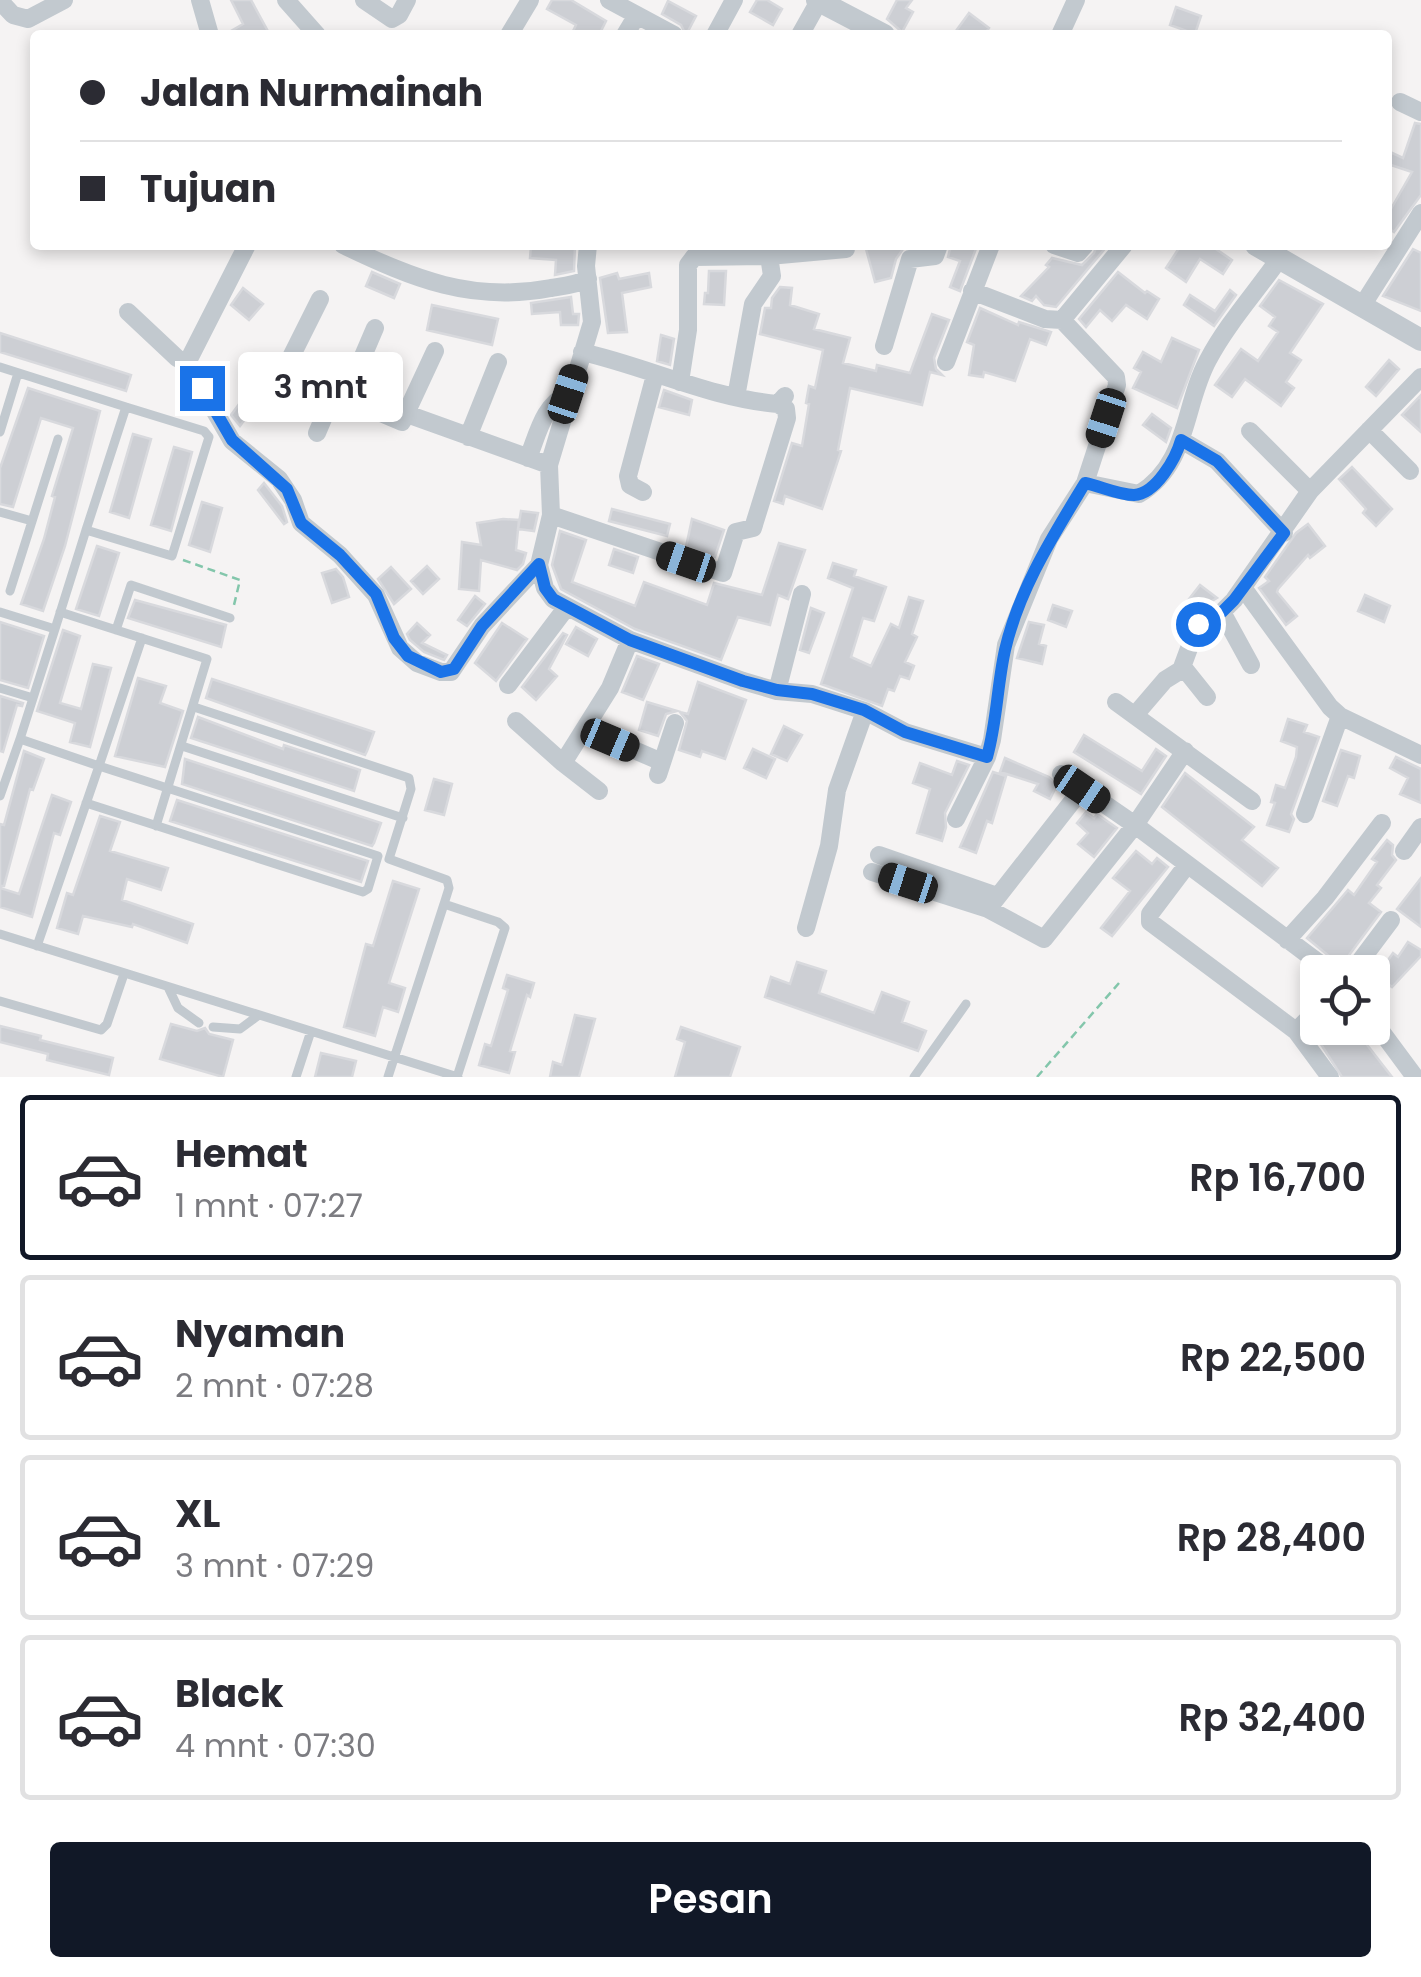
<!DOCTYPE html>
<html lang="id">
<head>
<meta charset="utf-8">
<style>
	body { margin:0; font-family:Poppins,sans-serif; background:#f7f7f7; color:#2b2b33; height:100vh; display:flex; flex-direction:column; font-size:38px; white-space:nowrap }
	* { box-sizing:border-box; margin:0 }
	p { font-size:32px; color:#7c7c81 }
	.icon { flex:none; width:55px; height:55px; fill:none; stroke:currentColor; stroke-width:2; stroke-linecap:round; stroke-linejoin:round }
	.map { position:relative; height:1077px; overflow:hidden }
	.side { display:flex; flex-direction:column; background:#fff; flex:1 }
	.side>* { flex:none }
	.top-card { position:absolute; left:30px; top:30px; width:1362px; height:220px; border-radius:10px; box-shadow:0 5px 15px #0003; display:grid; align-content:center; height:220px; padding:0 50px; background:#fff }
	.controls { position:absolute; left:1300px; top:955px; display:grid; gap:20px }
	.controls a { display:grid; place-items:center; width:90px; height:90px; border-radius:10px; background:#fff; box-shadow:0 5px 15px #0003; font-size:50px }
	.end { position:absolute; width:45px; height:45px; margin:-22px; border:12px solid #1a73e8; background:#fff; box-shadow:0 0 0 5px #fff }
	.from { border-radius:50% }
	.bubble { position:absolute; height:70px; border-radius:10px; background:#fff; box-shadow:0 5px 15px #0003; font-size:32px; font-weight:600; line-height:70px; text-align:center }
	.car { position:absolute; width:30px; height:60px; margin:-30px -15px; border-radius:12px; box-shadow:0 0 8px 2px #0007; background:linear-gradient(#222 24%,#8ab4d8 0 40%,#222 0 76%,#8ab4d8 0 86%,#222 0) }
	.top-card b { display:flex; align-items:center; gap:35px; height:95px; font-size:38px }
	.top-card b+b { border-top:2px solid #e1e1e2 }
	.top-card i { width:25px; height:25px; background:#2b2b33 }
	ul { padding:18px 0 0; list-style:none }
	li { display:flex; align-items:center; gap:30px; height:165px; margin:0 20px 15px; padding:0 30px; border:5px solid #e1e1e2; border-radius:10px }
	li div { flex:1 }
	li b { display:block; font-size:38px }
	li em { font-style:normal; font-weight:600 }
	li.active { border-color:#111827 }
	li>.icon { width:90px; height:90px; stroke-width:1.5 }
	.action { display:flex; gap:20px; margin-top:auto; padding:20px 50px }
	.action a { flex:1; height:115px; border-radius:10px; background:#111827; color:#fff; font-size:40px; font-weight:600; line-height:115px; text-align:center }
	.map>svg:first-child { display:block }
	.building { fill:#cdcfd4; stroke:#d8d9dd; stroke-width:2.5 }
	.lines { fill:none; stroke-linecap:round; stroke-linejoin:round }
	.path { stroke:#83c6ab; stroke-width:2.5; stroke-dasharray:8 5; stroke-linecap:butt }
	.service { stroke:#c2c9cf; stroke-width:9 }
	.minor { stroke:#c2c9cf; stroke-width:18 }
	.tertiary { stroke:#c2c9cf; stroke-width:22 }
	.route { stroke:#1a73e8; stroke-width:12 }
</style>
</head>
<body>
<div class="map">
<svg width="1421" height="1077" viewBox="0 0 1421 1077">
	<rect width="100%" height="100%" fill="#f5f3f3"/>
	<path class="building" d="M231 0H251L270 35H224L243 24Z
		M552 0H571L606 21 599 35H571L576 25 547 9Z
		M757 0H767L782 9 773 25 750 12Z
		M897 0H912L906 8 913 12 902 32 887 19Z
		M668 1 696 16 686 35 681 25 662 14Z
		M1176 7 1201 16 1195 34 1170 25Z
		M969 13 989 28 984 35H953Z
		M1415 123 1421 124V195L1394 232 1388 228V214L1412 172 1388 164V151L1403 158Z
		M557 245H575L574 271 555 275 556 260 530 258 531 246 556 248Z
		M881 245H922L903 249 896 259 891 278 875 282 866 249Z
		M951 245 977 246 960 291 950 287 960 261 948 257Z
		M1097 245H1108L1056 307 1044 305 1036 296 1032 301 1021 296 1049 267 1046 265 1052 258 1082 265 1094 253Z
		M1181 245H1210L1232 260 1223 274 1200 259 1186 282 1166 268Z
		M1413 249 1421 253V311L1383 296Z
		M709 271H726L724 305 704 304 705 293H708Z
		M372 272 400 284 394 298 366 286Z
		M1118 272 1145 293 1147 291 1159 299 1147 319 1126 305 1112 321 1100 310 1086 327 1079 319Z
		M617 273 619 279 649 273 651 287 622 293 627 332 608 333 600 278Z
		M1279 280 1323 304 1290 353 1301 360 1286 382 1294 388 1281 406 1245 379 1232 397 1215 385 1241 349 1258 361 1278 332 1269 326 1275 317 1260 306Z
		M780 287 792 288 790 305 819 314 814 329 850 338 843 363 876 371 877 365 910 373 932 314 949 320 934 358 936 369 942 375 930 372 922 405 850 388 838 450 841 451 822 509 785 496 783 504 774 501 792 443 802 446 809 404 806 403 809 386 815 388 823 350 760 334 765 308H771L772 298Z
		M243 288 263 304 249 320 231 305Z
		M1230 290 1236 295 1214 326 1184 305 1190 295 1215 311Z
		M571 297 573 314H579L578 325H561L560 312 532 314 531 303Z
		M432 305 498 319 492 345 427 330Z
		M980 308 1018 325 1019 322 1051 332 1046 345 1030 339 1015 381 984 372 983 377 969 375 974 345 967 342Z
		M0 333 131 375 126 391 0 352Z
		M661 335 674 339 670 365 657 361Z
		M1172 338 1199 350 1177 408 1133 388 1141 372 1134 368 1143 352 1161 362Z
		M1389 360 1399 369 1376 396 1366 387Z
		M28 388 100 411 65 546 43 611 21 604 44 539 55 497 52 496 73 428 41 418 13 507 0 504V468Z
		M664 390 692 400 689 415 659 407Z
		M1421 395V432L1402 415Z
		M245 396 256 404 240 426 231 415Z
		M1152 414 1171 428 1166 442 1143 425Z
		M133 434 151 439 129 518 110 512Z
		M174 447 192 452 171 531 151 525Z
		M1352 467 1392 509 1376 526 1363 513 1366 509 1339 479Z
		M264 483 282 506 287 522 284 524 258 490Z
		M202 502 222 508 210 552 189 545Z
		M612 509 670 524 667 536 609 521Z
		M521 511 538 513 534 531 518 529Z
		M503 519 519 520 516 550 526 553 523 564 517 570 481 560 479 591 459 589 462 542 481 545 477 523Z
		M692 519 724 530 715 557 686 547Z
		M1308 524 1325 546 1310 558 1308 555 1278 589 1277 592 1297 616 1286 625 1259 588 1269 581 1265 577 1296 533Z
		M560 531 586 540 572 582 635 606 644 582 707 605 714 583 762 595 779 543 805 550 788 599 778 595 770 625 738 617 721 660 635 629 561 589 552 565Z
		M97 546 119 553 99 616 76 609Z
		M614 549 638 557 633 573 609 565Z
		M833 563 856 570 854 576 886 587 874 621 863 618 851 657 871 666 891 624 899 628 909 597 923 601 912 634 917 637 905 662 914 666 909 679 900 676 894 691 888 689 882 706 821 684 853 588 828 578Z
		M427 566 439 579 423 594 411 581Z
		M391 567 411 589 394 604 378 579Z
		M336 569 343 577 349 597 332 603 322 573Z
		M1200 585 1217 598 1191 614 1185 624 1175 617Z
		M1365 595 1390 606 1384 622 1358 611Z
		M475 596 485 604 467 626 458 620Z
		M135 600 226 625 221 647 128 618Z
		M1053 605 1072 611 1066 627 1048 620Z
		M811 608 824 613 809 653 800 650Z
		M0 622 44 636 28 688 0 680Z
		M1029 622 1044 625 1039 644 1046 646 1042 664 1017 658Z
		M417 623 430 635 422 643 447 655 444 660 424 652 410 640 407 634Z
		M502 623 527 639 496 681 475 663Z
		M576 627 597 639 588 656 566 644Z
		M63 630 80 636 60 703 81 709 93 664 111 668 90 747 70 742 75 723 37 711Z
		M563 633 567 635 549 669 557 676 536 700 522 687Z
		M637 656 659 664 643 700 622 692Z
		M138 678 166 686 160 703 183 711 165 767 115 756Z
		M212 679 374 732 367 751 365 755 206 698Z
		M698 682 746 700 725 759 702 751 700 757 679 750 687 721 680 712 688 714Z
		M0 696 23 703 22 706 17 705 3 752 0 751Z
		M647 702 677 711 666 714 658 736 639 730Z
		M198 717 283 749 284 745 360 770 354 791 191 738Z
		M1288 719 1307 725 1304 732 1319 737 1291 814 1294 819 1289 832 1267 825 1275 803 1271 802 1276 785 1285 788 1296 757 1297 747 1281 741Z
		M784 726 802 735 787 761 771 754Z
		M1084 735 1142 771 1156 749 1166 756 1141 794 1074 752Z
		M753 749 775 759 766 778 744 768Z
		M1341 750 1360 756 1354 778 1348 776 1337 806 1323 801Z
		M24 751 44 759 33 790 30 789 4 886H0V824L4 825Z
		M1396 757 1421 769V803L1400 794 1408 778 1390 768Z
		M1005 758 1049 777 1064 791 1055 789 1050 799 1034 791 1038 784 1000 772Z
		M185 759 381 823 374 843 372 846 182 784Z
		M957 761 969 765 945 813 946 827 942 841 917 833 930 789 913 783 920 763 952 775Z
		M993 772 1006 776 992 823 987 821 976 853 960 847Z
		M1185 773 1254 827 1242 840 1278 868 1262 886 1162 807Z
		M434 779 452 784 444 815 425 810Z
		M52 795 71 802 60 835 54 833 32 917 0 907V888L19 894Z
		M177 800 368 861 361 882 170 821Z
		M1086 812 1094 818 1097 814 1117 828 1094 857 1078 844 1088 833 1077 823Z
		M100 816 120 822 110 851 168 868 161 890 127 879 122 900 193 924 187 943 133 924 132 927 83 916 78 934 57 928 67 893 73 895Z
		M1387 840 1393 845 1392 855 1396 860 1377 885 1381 888 1369 903 1381 912 1341 966 1307 938 1348 890 1354 895 1377 862 1372 859Z
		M1136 851 1152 864 1157 858 1168 867 1112 936 1101 928 1130 891 1113 878Z
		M1421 878V927L1397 909Z
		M393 881 419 889 389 983 405 988 398 1012 383 1007 375 1036 344 1027 366 944 373 946Z
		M1408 942 1421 950V956L1392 987 1377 976 1393 953 1398 957Z
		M797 962 826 971 819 993 874 1013 882 992 909 1002 902 1022 926 1031 918 1051 765 997 771 977 790 984Z
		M507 975 534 983 530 997 527 995 510 1051 515 1052 509 1073 479 1065 485 1044 491 1046 508 990 503 988Z
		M575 1015 595 1019 579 1077H550L553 1062 562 1065Z
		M171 1024 197 1031 205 1028 209 1034 233 1040 223 1077 160 1059Z
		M0 1026 41 1036 40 1040 113 1058 109 1075 47 1060 48 1054 0 1042Z
		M681 1027 740 1047 730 1077H675L685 1042 677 1039Z
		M1324 1028H1354L1392 1077H1342L1315 1035Z
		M321 1053 356 1061 352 1077H315Z"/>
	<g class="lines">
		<path class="path" d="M183 560 240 580 234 605
			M1037 1077 1119 983"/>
		<path class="service" d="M0 367 126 407 86 530 172 556 209 437 204 431 126 407
			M0 432 18 373
			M0 512 32 521
			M10 591 58 439
			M0 612 55 629 86 530
			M60 612 207 659 156 826
			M116 630 131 585 230 618
			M0 688 33 698
			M194 707 409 778 411 789 389 859 447 880 449 888 444 904 498 922 505 928 457 1077
			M20 739 55 629
			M182 746 403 818
			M0 796 20 739 99 766 142 638
			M0 934 458 1077
			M37 946 99 766 378 856 368 889 363 892 86 803
			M168 987 178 1008 199 1023
			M0 1001 101 1030 107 1024 124 974
			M213 1027 240 1029 259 1015
			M296 1077 311 1031
			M388 1077 444 904
			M914 1077 966 1004"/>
		<path class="minor" d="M200 0 210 35
			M286 0 317 35
			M364 0 392 19 399 15 407 0
			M609 0 674 35
			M0 1 13 15 28 19 64 0
			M509 35 530 0
			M625 35 637 15
			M715 35 734 0
			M800 35 819 1
			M1060 35 1076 0
			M1400 102 1421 112
			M247 245 187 363 232 441 279 479 293 500 301 523 340 555 376 595 400 648 417 663 441 672H451L482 626 539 565
			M343 245C414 279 472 303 551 288 564 286 576 285 588 279
			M588 245 586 266 592 322 549 465 551 515 539 565 545 588 553 599 630 640 743 681 777 691 812 694 865 711 905 732 987 757
			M1054 245 1078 253 1085 245
			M972 291 1045 319 1062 320 1116 377 1117 385 1085 483
			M320 299 287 365 289 374 402 422 435 351
			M1362 306 1421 213
			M128 312 177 358 187 363
			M1062 320 1124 245
			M884 346 910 259 935 256 939 245
			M582 352C648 367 710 398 778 404L785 396
			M946 362 991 245
			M680 382 688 330V265L694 257 769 256 846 249
			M736 397 753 304 772 276 769 256
			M345 398 375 328
			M407 414 549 465
			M1369 430 1410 471
			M1250 431 1310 491
			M317 433 334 393
			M468 437 498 362
			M1181 440 1217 461 1284 533
			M528 458C538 434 543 405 568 394
			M643 492 630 485 628 476 655 375
			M551 515 723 573 736 532 753 528 787 418 786 409 778 404
			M1244 589 1330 707 1340 716 1421 755
			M1222 612 1251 665
			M1183 667 1207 697
			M508 685 566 608
			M777 691 802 594
			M1116 702 1252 801
			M1135 715 1165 680 1181 670 1198 624 1222 612 1234 600 1310 491 1421 377
			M516 721 563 763 610 688 630 640
			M585 729 662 762
			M563 763 599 791
			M1061 774 1135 825 1331 972
			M658 775 675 723
			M1082 789 988 909 1044 939 1135 825 1185 751
			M1305 814 1340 716
			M956 819 987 757 992 740 1006 645 1049 539 1085 483 1139 494C1189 464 1183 406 1208 360 1227 324 1256 292 1279 259
			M1404 851 1421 827
			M879 855 997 896
			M1187 865 1150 914V922L1296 1031
			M872 872 988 909
			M806 928 829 846 837 790 865 711
			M1287 940 1325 898 1382 823
			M1352 972 1391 920
			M1318 1009 1296 1031 1330 1077
			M1372 1019 1415 1077"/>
		<path class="tertiary" d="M817 0 884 35
			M1256 245 1421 340"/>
	</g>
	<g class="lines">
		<path class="route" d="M202 388 232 440 287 489 301 523 340 555 376 594 394 638 408 656 441 672 454 669 482 626 539 564 545 588 553 599 630 640 743 681 777 690 812 694 864 710 905 732 987 757C997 722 997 686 1005 650 1019 589 1053 536 1085 483 1100 486 1119 495 1134 495 1156 494 1176 458 1181 440L1217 461 1284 533 1234 600 1222 612 1198 624"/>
	</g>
</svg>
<div class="controls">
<a><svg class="icon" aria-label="locate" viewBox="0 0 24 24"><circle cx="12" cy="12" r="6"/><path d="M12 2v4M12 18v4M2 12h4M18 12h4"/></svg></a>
</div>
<i class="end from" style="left:1198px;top:624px"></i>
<i class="end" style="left:202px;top:388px"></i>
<div class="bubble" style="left:238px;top:352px;width:165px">3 mnt</div>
<i class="car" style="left:568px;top:394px;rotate:18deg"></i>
<i class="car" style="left:1106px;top:418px;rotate:198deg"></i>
<i class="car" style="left:686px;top:562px;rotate:289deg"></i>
<i class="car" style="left:610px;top:740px;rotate:113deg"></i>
<i class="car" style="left:1082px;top:789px;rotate:124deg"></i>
<i class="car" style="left:908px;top:883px;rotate:288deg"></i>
<div class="top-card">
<b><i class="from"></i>Jalan Nurmainah</b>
<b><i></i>Tujuan</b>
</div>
</div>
<section class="side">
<ul>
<li class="active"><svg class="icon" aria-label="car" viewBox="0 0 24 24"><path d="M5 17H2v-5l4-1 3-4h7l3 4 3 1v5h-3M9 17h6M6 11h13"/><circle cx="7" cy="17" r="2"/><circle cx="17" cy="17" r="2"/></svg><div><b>Hemat</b><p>1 mnt · 07:27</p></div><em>Rp 16,700</em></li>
<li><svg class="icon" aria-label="car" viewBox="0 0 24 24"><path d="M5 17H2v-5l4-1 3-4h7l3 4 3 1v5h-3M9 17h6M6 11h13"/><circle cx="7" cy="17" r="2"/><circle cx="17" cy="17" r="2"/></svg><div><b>Nyaman</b><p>2 mnt · 07:28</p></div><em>Rp 22,500</em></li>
<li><svg class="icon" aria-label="car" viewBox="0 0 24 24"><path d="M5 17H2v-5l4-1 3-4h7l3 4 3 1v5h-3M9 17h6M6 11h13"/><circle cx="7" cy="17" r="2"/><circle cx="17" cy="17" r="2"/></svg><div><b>XL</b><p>3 mnt · 07:29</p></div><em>Rp 28,400</em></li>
<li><svg class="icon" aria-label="car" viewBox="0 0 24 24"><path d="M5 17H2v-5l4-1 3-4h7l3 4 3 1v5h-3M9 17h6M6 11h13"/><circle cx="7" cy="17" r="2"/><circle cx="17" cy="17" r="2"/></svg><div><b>Black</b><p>4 mnt · 07:30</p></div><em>Rp 32,400</em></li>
</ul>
<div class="action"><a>Pesan</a></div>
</section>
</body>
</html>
